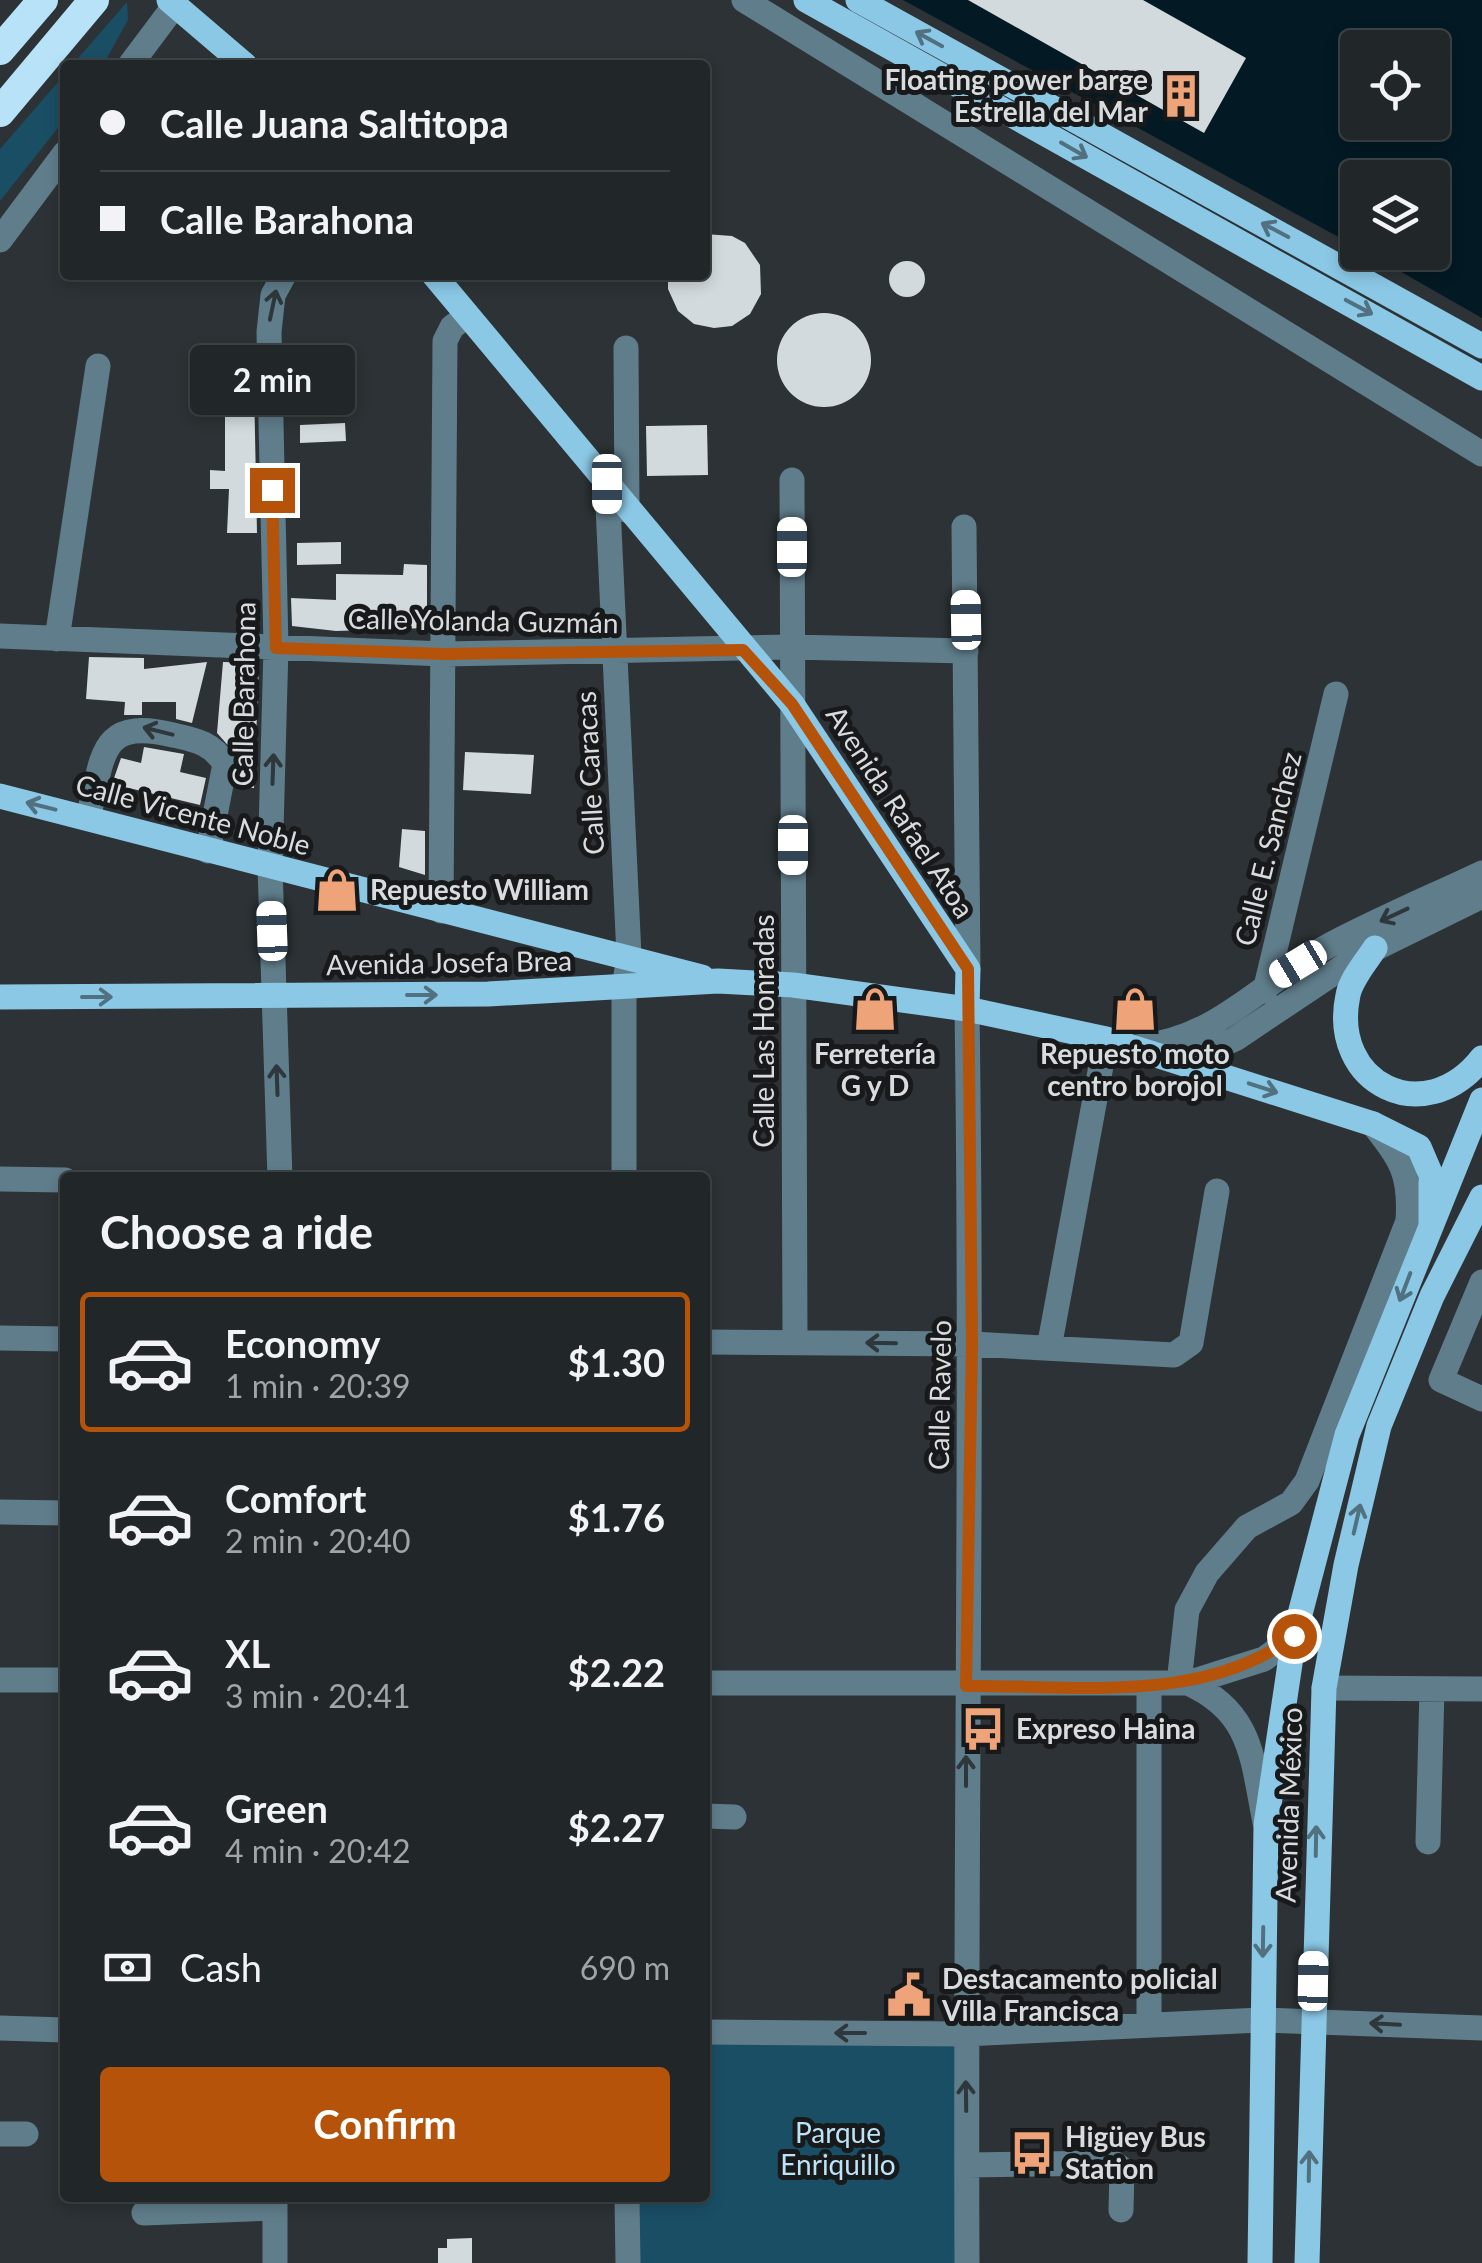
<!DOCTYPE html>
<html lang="en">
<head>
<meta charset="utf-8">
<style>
	body { margin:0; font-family:Lato,sans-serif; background:#292e30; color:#f1f3f6; height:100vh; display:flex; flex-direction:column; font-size:38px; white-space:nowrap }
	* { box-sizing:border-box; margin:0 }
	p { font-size:32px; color:#a2a5a8 }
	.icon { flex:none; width:55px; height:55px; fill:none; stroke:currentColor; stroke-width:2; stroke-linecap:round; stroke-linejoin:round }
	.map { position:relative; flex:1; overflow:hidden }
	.details { position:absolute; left:60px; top:1172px; width:650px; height:1030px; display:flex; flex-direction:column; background:#212628; border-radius:10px; box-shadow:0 5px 15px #0003,0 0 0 2px #3e4345 }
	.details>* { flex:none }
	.hud { position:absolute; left:60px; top:60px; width:650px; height:220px; border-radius:10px; box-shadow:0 5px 15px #0003,0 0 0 2px #3e4345; display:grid; align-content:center; height:220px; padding:0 40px; background:#212628 }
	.tools { position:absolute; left:1340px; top:30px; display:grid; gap:20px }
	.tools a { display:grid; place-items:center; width:110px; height:110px; border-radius:10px; background:#212628; box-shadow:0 5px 15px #0003,0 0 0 2px #3e4345; font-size:50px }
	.end { position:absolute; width:45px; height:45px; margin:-22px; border:12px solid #b45309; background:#fff; box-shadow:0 0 0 5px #fff }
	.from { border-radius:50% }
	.bubble { position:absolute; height:70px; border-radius:10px; background:#212628; box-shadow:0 5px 15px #0003,0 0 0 2px #3e4345; font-size:32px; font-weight:700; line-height:70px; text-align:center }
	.car { position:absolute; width:30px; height:60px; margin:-30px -15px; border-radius:12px; box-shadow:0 0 8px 2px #0007; background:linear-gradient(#fff 24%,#345 0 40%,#fff 0 76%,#345 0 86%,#fff 0) }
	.hud b { display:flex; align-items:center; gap:35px; height:95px; font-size:38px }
	.hud b+b { border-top:2px solid #3e4345 }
	.hud i { width:25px; height:25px; background:#f1f3f6 }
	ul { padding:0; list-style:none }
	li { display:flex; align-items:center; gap:30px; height:140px; margin:0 20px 15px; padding:0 20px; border:5px solid transparent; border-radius:10px }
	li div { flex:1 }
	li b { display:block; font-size:38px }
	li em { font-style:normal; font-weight:700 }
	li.current { border-color:#b45309 }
	li>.icon { width:90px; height:90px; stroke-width:1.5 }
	h2 { padding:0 40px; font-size:45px; line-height:120px }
	.pay { display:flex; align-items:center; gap:25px; height:110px; padding:0 40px; font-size:38px }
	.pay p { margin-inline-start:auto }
	.primary-button { display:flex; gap:20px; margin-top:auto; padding:20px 40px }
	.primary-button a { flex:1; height:115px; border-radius:10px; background:#b45309; color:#fff; font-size:40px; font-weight:700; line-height:115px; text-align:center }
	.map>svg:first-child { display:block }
	.green { fill:#1a4e65 }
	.water { fill:#031923; fill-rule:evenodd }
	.building { fill:#d2dade }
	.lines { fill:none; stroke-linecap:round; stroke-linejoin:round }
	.minor { stroke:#607d8b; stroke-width:25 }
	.major { stroke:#8bc8e6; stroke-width:25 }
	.highway { stroke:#b7e2f7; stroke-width:30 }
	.oneway { stroke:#517080 }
	.oneway2 { stroke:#2d373c }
	.route { stroke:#b45309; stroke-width:12 }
	.labels { text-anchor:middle; stroke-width:10; stroke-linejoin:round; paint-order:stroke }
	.poi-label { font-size:28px; font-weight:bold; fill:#d8dcde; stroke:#17191a; text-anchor:start }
	.street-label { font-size:28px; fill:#d8dcde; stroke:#17191a }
	.park-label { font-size:28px; fill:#bde3f6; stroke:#17191a }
</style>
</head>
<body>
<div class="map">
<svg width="1482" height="2263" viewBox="0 0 1482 2263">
	<rect width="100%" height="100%" fill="#2c3235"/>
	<path class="green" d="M127 2 128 20 103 65H72Z
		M65 74V119L0 201V149Z
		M705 2032 965 2034 967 2263H628L627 2198H705Z"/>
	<path class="water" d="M903 0H1482V318L1368 253 1432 252V178H1358L1357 247ZM1358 48H1432V122H1358Z"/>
	<path class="building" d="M968 0H1143L1246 58 1204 133Z
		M705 234 732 236 745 243 760 265 761 294 750 314 732 326 714 328 694 324 678 311 668 289V275H705Z
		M889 279a18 18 0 1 1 36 0a18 18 0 1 1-36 0Z
		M777 360a47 47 0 1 1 94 0a47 47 0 1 1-94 0Z
		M254 385 257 533H227L229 489H210V470L225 471V386Z
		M345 423 346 441 300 443V425Z
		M707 425 708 475 647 476 646 426Z
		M341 542V564L297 565V543Z
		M404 564 427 565V628L336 631 292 626 291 598 336 600V574L403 575Z
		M89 657 144 658V669L207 662 192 723 176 719V702H142V715H124L125 702 86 699Z
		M223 662 259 663 254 788H237L241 760 217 733Z
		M144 747 184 754 180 772 206 778 200 805 112 784 121 758 141 763Z
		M465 752 534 755 531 794 463 790Z
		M402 829 425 831V875L399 867Z
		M472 2238V2263H438V2248H447V2239Z"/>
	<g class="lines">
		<path class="minor" d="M744 0 1482 454
			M130 65 175 5
			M0 240 65 153
			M626 348 627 510
			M792 480 795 1342
			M607 485 629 956 624 988V1178
			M964 527 968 969
			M0 636 444 654 792 647 966 651
			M57 639 98 366
			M88 818C104 756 98 717 173 735 196 740 212 743 225 764L208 851
			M441 911 445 341 452 327 467 316
			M1265 991 1336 694
			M1137 1047C1219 1039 1259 983 1330 945 1379 919 1431 897 1482 873
			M1185 1062 1235 1039 1356 958 1482 896
			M280 1178 270 867 276 647 269 332 273 295 284 275
			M0 1179 65 1180
			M1482 1282 1441 1380 1482 1399
			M0 1338 65 1339
			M705 1342 972 1344 1174 1355 1191 1343 1217 1191
			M1049 1348 1106 1039
			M0 1512 65 1513
			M0 1680H65
			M705 1683H1188L1264 1659 1294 1637
			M1179 1683 1187 1610 1207 1573 1247 1527 1291 1503 1307 1481 1408 1221C1411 1174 1402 1161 1373 1124
			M1188 1683C1253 1712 1252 1759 1265 1822
			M1149 1684V2025
			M1324 1688 1482 1689
			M705 1816 734 1817
			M1428 1842 1432 1689
			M0 2028 65 2030
			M705 2032 965 2034 1261 2020 1482 2028
			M0 2134H26
			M967 2165 1114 2163 1122 2169 1121 2210
			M275 2198V2263
			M627 2198 628 2263
			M144 2213 275 2208
			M967 2263C965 1845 973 1427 967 1009"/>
		<path class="major" d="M169 0 245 65
			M806 0 1482 378
			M858 0 1482 346
			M434 275 792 704 968 969 967 1009
			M0 796 702 977
			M1375 948C1366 962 1351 979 1348 995 1329 1084 1425 1131 1482 1058
			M0 997 488 994 718 981 793 985 967 1009 1106 1039 1373 1124 1419 1147 1431 1175V1222
			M1260 2263 1266 1825 1294 1637 1347 1435 1482 1100
			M1307 2263 1324 1688 1346 1565 1379 1426 1432 1296 1482 1197"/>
		<path class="highway" d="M0 50 43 0
			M0 112 94 0"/>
	</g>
	<defs><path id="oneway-shaft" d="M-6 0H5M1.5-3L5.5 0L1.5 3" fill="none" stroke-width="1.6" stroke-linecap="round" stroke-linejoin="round" transform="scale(2.5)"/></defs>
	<g class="oneway">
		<use href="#oneway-shaft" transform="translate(929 39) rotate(-151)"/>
		<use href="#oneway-shaft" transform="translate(1074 150) rotate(30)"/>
		<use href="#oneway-shaft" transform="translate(1275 230) rotate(-152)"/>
		<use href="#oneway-shaft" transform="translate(1359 307) rotate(28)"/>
		<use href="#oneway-shaft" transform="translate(41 806) rotate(-166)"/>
		<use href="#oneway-shaft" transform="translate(422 995)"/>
		<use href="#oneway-shaft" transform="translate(97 997)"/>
		<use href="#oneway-shaft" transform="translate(1263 1088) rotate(18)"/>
		<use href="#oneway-shaft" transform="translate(1405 1287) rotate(111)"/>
		<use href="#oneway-shaft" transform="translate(1357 1519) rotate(-77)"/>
		<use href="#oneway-shaft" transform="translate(1316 1841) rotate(-89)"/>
		<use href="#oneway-shaft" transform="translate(1263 1942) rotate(91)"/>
		<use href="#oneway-shaft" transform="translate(1309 2166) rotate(-89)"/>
	</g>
	<g class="oneway2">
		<use href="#oneway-shaft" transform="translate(273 305) rotate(-78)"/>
		<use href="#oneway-shaft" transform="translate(158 731) rotate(-166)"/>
		<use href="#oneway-shaft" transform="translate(273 769) rotate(-88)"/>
		<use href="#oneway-shaft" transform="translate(1394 915) rotate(155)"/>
		<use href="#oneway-shaft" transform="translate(277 1080) rotate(-92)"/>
		<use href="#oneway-shaft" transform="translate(881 1343) rotate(-179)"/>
		<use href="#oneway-shaft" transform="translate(966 1771) rotate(-90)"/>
		<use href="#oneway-shaft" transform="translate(1385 2024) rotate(-177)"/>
		<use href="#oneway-shaft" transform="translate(850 2033) rotate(-180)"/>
		<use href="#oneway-shaft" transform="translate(966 2096) rotate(-91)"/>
	</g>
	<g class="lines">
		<path class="route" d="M272 490 276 648 444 654 743 650 792 704 968 969 972 1344 966 1686C1075 1685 1203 1705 1294 1636"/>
	</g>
	<defs>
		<g id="building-bare" transform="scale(3.45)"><path d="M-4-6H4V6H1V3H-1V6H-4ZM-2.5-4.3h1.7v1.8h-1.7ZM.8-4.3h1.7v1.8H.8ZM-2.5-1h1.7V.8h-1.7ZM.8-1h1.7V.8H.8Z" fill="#efa378" stroke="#17191a" stroke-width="2.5" paint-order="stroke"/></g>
		<g id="shop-bare" transform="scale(3.45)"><path d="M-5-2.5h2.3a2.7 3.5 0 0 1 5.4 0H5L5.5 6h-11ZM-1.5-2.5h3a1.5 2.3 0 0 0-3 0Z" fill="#efa378" stroke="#17191a" stroke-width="2.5" paint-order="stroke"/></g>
		<g id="bus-bare" transform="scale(3.45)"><path d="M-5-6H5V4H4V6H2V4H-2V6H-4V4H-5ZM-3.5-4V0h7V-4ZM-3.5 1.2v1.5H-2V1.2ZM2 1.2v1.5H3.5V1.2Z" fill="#efa378" stroke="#17191a" stroke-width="2.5" paint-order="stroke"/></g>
		<g id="civic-bare" transform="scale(3.45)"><path d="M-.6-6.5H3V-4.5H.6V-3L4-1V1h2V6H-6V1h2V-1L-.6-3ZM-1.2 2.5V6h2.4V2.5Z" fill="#efa378" stroke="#17191a" stroke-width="2.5" paint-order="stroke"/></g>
	</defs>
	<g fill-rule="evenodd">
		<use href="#building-bare" x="1181" y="96"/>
		<use href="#shop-bare" x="337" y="890"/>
		<use href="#shop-bare" x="875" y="1009"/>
		<use href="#shop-bare" x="1135" y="1009"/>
		<use href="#bus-bare" x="983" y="1729"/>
		<use href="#civic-bare" x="909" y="1995"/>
		<use href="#bus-bare" x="1032" y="2153"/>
	</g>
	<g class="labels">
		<g class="poi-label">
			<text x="1148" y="90" text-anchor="end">Floating power barge<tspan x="1148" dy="32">Estrella del Mar</tspan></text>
			<text x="370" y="900">Repuesto William</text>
			<text x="875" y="1064" text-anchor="middle">Ferretería<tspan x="875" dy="32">G y D</tspan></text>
			<text x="1135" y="1064" text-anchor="middle">Repuesto moto<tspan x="1135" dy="32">centro borojol</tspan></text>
			<text x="1016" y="1739">Expreso Haina</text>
			<text x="942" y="1989">Destacamento policial<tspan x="942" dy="32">Villa Francisca</tspan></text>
			<text x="1065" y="2147">Higüey Bus<tspan x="1065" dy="32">Station</tspan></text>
		</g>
		<g class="street-label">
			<text transform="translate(483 621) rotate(1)" y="10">Calle Yolanda Guzmán</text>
			<text transform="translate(244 694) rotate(-89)" y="10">Calle Barahona</text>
			<text transform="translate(590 773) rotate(-93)" y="10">Calle Caracas</text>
			<text transform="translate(900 812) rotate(57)" y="10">Avenida Rafael Atoa</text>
			<text transform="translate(193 815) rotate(15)" y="10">Calle Vicente Noble</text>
			<text transform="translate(1268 849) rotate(-76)" y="10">Calle E. Sanchez</text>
			<text transform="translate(449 963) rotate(-1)" y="10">Avenida Josefa Brea</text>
			<text transform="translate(764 1031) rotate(-90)" y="10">Calle Las Honradas</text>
			<text transform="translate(940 1395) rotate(-89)" y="10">Calle Ravelo</text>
			<text transform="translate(1289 1805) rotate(-88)" y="10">Avenida México</text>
		</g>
		<g class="park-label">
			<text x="838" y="2143">Parque<tspan x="838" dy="32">Enriquillo</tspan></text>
		</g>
	</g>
</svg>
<div class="tools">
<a><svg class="icon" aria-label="locate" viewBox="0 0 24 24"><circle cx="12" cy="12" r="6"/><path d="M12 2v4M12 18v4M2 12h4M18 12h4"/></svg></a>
<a><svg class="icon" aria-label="layers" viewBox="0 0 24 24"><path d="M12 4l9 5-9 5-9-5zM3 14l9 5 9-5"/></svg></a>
</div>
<i class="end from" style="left:1294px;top:1636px"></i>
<i class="end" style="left:272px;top:490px"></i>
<div class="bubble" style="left:190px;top:345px;width:165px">2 min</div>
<i class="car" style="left:607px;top:484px;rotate:180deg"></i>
<i class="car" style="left:792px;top:547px;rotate:0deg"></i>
<i class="car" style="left:966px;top:620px;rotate:359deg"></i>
<i class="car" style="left:793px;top:845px;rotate:180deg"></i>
<i class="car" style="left:272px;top:931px;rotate:358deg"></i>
<i class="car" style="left:1298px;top:964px;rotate:239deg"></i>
<i class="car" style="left:1313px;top:1981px;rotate:1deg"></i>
<div class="hud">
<b><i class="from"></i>Calle Juana Saltitopa</b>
<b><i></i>Calle Barahona</b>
</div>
<section class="details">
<h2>Choose a ride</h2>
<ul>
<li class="current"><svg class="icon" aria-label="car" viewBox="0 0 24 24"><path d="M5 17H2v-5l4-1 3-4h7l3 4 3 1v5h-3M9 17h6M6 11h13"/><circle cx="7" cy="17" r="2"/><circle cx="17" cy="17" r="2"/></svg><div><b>Economy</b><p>1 min · 20:39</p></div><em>$1.30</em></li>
<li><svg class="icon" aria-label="car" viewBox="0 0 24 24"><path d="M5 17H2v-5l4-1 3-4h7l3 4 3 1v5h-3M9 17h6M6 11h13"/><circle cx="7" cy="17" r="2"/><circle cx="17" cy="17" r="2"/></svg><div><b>Comfort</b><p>2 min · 20:40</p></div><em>$1.76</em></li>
<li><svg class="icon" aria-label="car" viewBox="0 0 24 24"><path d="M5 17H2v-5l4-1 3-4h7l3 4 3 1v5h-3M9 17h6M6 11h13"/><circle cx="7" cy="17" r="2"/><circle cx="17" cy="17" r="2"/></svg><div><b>XL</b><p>3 min · 20:41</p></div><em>$2.22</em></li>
<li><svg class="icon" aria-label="car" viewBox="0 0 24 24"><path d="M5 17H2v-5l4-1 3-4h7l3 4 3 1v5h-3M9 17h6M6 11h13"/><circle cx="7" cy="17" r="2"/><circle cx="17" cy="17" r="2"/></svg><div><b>Green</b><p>4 min · 20:42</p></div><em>$2.27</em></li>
</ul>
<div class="pay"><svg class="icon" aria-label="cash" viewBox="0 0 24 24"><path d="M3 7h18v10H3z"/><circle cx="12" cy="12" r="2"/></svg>Cash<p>690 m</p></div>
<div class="primary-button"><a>Confirm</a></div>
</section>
</div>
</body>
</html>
